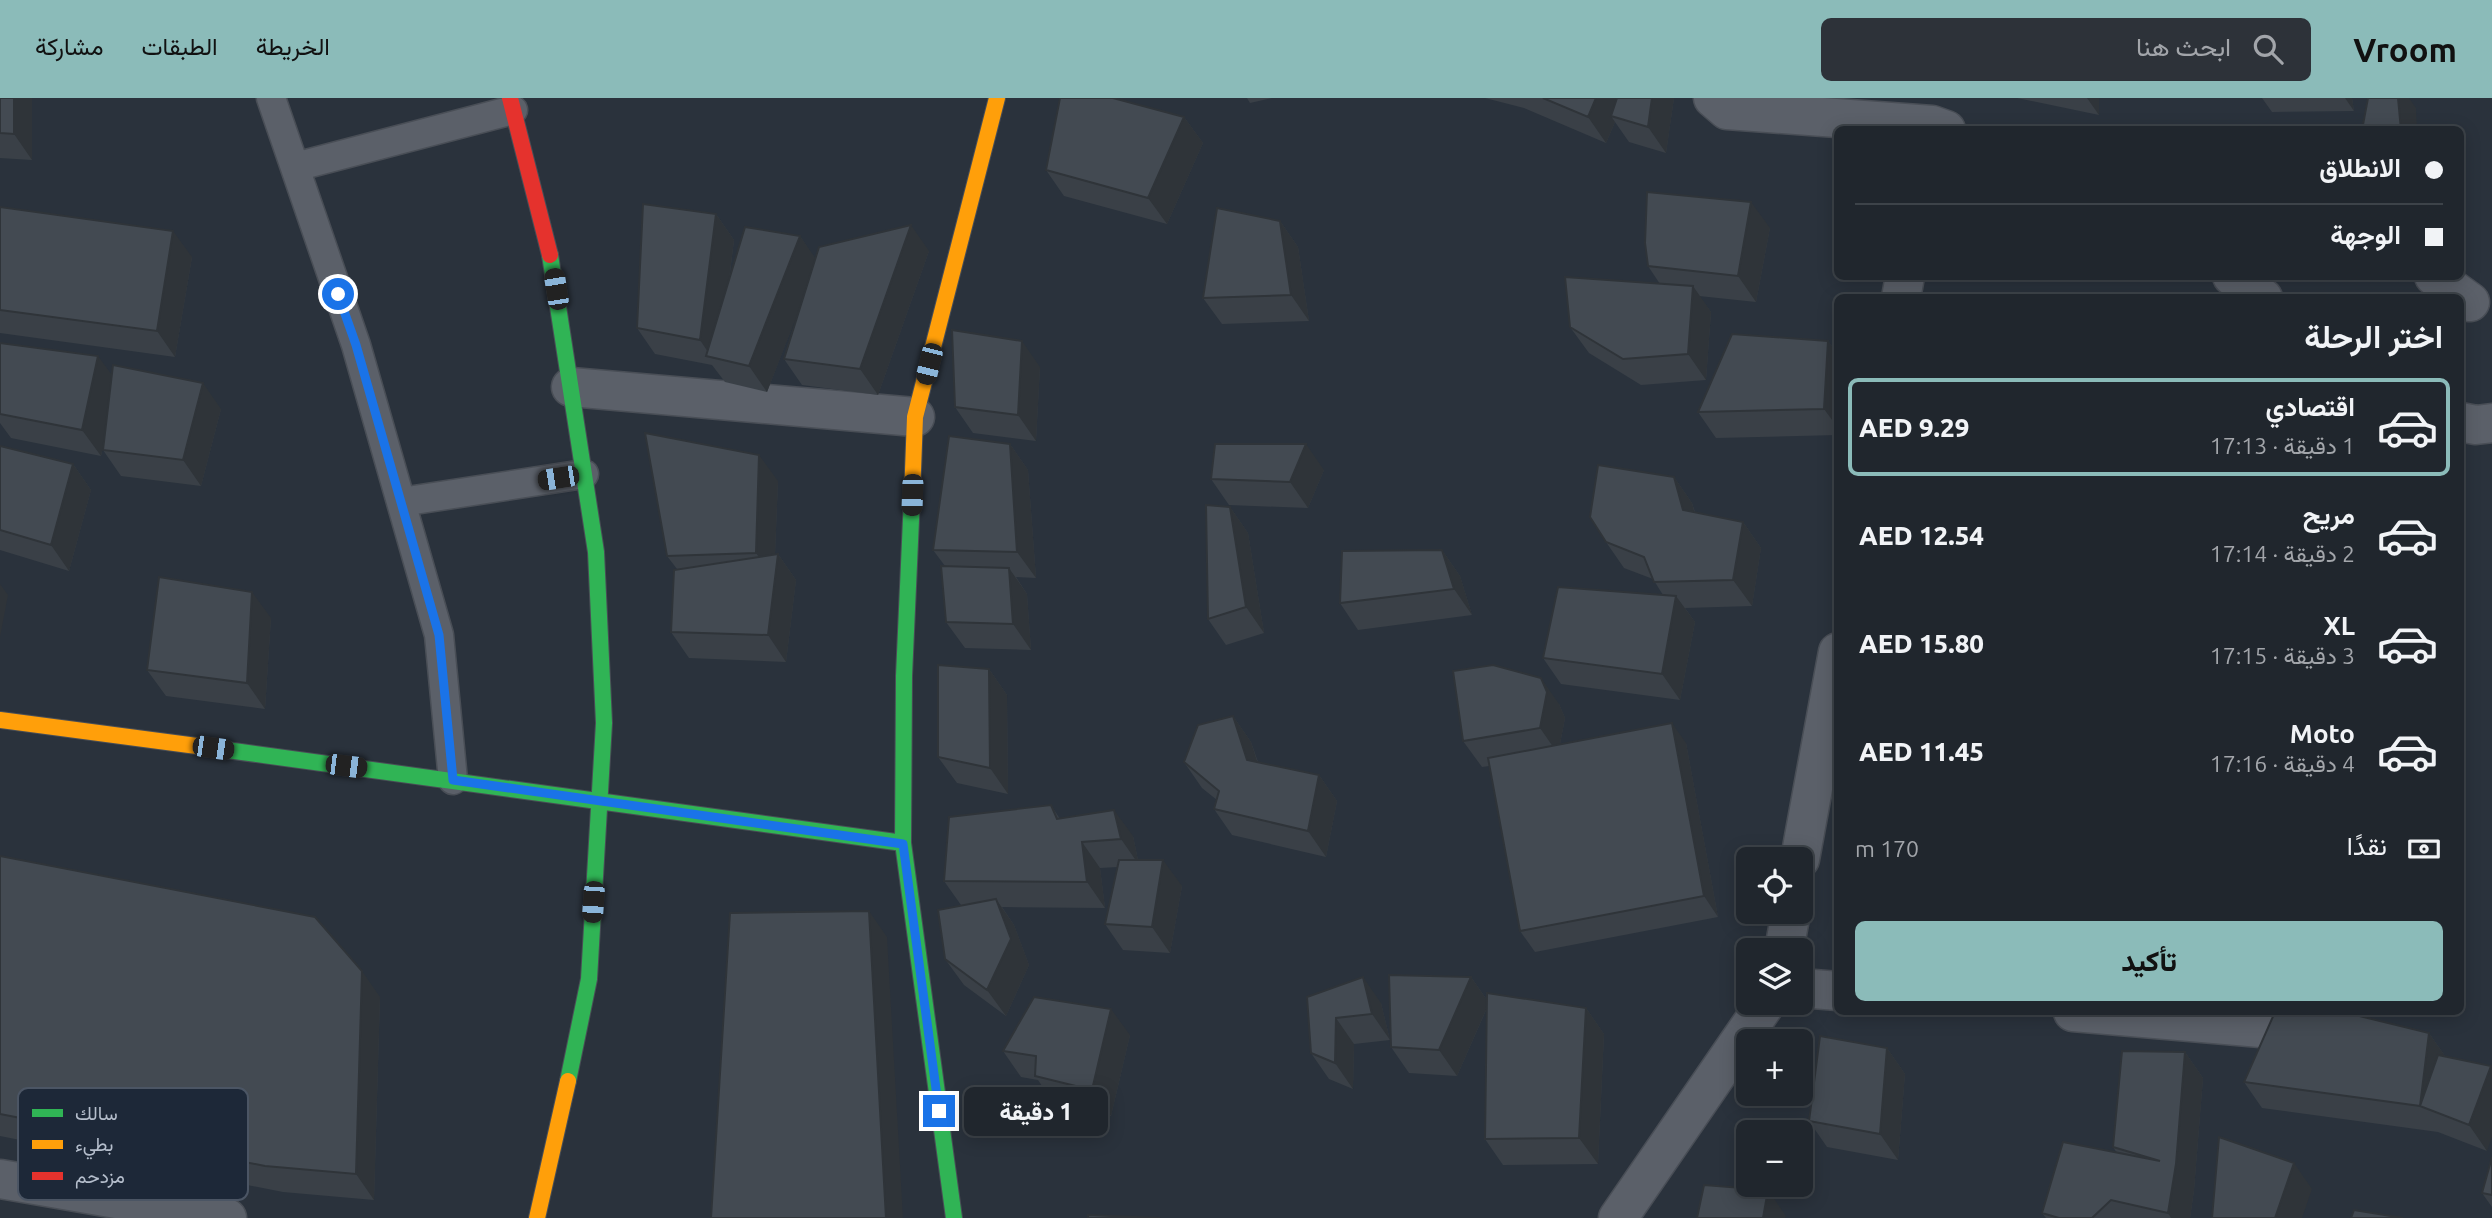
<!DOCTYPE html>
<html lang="ar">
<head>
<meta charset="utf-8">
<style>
	body { margin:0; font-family:Ubuntu,Vazirmatn,sans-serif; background:#2d3239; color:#f1f3f6; direction:rtl; height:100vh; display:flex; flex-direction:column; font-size:26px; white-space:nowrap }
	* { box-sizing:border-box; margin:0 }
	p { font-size:23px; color:#a2a5aa }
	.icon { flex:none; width:38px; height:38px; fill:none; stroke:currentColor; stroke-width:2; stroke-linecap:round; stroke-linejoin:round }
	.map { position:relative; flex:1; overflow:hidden; direction:ltr }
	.sheet { position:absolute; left:1834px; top:196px; width:630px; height:721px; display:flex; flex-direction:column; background:#20262d; border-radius:10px; box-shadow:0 4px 18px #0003,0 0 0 2px #3d4349; direction:rtl }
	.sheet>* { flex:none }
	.top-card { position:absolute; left:1834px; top:28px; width:630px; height:154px; border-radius:10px; box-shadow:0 4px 18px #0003,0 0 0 2px #3d4349; direction:rtl; display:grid; align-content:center; height:154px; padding:0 21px; background:#20262d }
	.tools { position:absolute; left:1736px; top:749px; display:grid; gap:14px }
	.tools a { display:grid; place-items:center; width:77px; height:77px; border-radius:10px; background:#20262d; box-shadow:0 4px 18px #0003,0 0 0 2px #3d4349; font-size:35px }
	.end { position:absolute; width:32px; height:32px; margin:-16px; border:9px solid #1a73e8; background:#fff; box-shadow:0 0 0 4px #fff }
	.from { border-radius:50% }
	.bubble { position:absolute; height:49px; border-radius:10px; background:#20262d; box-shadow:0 4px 18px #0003,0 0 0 2px #3d4349; font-size:23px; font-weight:800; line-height:49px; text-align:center; direction:rtl }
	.car { position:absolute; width:21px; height:42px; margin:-21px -10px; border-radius:9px; box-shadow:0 0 5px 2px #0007; background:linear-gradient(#222 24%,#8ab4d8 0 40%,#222 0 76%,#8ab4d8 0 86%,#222 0) }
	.top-card b { display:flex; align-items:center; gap:24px; height:66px; font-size:26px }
	.top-card b+b { border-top:2px solid #3d4349 }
	.top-card i { width:18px; height:18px; background:#f1f3f6 }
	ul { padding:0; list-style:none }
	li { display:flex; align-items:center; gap:21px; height:98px; margin:0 14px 10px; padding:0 7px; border:4px solid transparent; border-radius:10px }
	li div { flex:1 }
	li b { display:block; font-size:26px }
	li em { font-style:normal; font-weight:800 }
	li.on { border-color:#8bbbb9 }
	li>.icon { width:63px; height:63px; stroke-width:1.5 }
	h2 { padding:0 21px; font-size:32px; line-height:84px }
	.pay { display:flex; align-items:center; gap:18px; height:77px; padding:0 21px; font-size:26px }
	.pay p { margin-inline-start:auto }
	.cta { display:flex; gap:14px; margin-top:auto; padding:14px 21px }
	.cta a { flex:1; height:80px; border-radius:10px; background:#8bbbb9; color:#111; font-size:28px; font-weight:800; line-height:80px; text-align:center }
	header { display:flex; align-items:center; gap:42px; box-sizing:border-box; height:98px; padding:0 35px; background:#8bbbb9; color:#111 }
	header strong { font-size:33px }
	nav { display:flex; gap:38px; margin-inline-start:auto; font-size:24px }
	.search { width:490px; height:63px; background:#2d3239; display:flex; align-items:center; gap:18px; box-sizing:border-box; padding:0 24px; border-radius:10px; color:#a2a5aa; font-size:26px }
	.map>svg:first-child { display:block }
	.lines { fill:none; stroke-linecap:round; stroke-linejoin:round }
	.lane-casing { stroke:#494e56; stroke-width:31 }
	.street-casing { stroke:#494e56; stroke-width:41 }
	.fast-casing { stroke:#494e56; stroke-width:18 }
	.slow-casing { stroke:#494e56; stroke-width:18 }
	.jam-casing { stroke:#494e56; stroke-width:18 }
	.lane { stroke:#5b6069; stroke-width:28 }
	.street { stroke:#5b6069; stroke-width:38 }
	.fast { stroke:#30b455; stroke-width:16 }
	.slow { stroke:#ff9f0a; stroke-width:16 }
	.jam { stroke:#e5322d; stroke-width:16 }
	.wall { fill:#3a4047 }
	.shaded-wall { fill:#2f3439 }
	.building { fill:#434a52; stroke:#2f3439; stroke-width:2 }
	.route { stroke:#1a73e8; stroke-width:9 }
	.key { fill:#1d2838; stroke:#4b5564; stroke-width:2 }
	.key-label { font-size:19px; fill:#b5becc }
</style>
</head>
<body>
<header>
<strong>Vroom</strong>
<div class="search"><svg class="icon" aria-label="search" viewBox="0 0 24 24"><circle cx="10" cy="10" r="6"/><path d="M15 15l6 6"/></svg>ابحث هنا</div>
<nav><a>الخريطة</a><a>الطبقات</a><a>مشاركة</a></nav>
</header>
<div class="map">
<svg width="2492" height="1120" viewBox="0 0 2492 1120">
	<rect width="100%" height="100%" fill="#2a323c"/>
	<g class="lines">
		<g class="lane-casing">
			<path id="lane" d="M271 0 356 247 439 537 453 682
				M295 69 513 12
				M401 404 584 376"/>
		</g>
		<g class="street-casing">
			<path id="street" d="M1713 0 1727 12 1932 27 1946 32
				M2232 178 2263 200
				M2434 178 2470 204
				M1901 200 1905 178
				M571 289 915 319
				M2460 324 2476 327 2492 325
				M1800 761 1838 554
				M1784 852 1791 814
				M1801 890 1838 893
				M2073 914 2261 930 2267 914
				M0 1081 227 1120
				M1618 1120 1766 905"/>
		</g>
		<g class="fast-casing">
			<path id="fast" d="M550 157 596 454 604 625 589 881 568 983
				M912 399 904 578 903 745 954 1120
				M212 650 903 745"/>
		</g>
		<g class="slow-casing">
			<path id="slow" d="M912 399 915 319 997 0
				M0 622 212 650
				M537 1120 568 983"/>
		</g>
		<g class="jam-casing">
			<path id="jam" d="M510 0 550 157"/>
		</g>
		<use href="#lane" class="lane"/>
		<use href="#street" class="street"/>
		<use href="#fast" class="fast"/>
		<use href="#slow" class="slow"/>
		<use href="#jam" class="jam"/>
	</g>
	<path class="wall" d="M0 0H32V62L0 60Z
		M1247 0H1272L1250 5Z
		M1485 0H1674L1666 55 1629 44 1615 24 1606 45 1524 10Z
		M2017 0H2099V17Z
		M2262 0H2352L2354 13 2272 14Z
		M1184 19 1203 45 1167 126 1064 98 1046 72Z
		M0 109 192 159 175 259 0 235Z
		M716 116 734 142 729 183 800 138 815 161 929 153 878 297 802 287 784 261 799 211 767 294 725 284 712 267 655 256 637 230Z
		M1280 123 1298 149 1309 223 1222 226 1203 200Z
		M1770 130 1756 204 1699 198 1711 214 1706 282 1641 287 1589 255 1570 229 1660 186 1648 168Z
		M1828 243 1838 256V337L1716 340 1698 314Z
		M0 245 112 277 221 311 201 388 121 378 103 352 104 343 101 358 11 340 0 325Z
		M1040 269 1036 343 973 335 955 309Z
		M1010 346 1028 372 1036 480 1016 479 1027 496 1031 552 965 550 946 524 945 468 933 452Z
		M0 348 73 366 91 392 69 473 0 452Z
		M1324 372 1308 410 1229 407 1211 381Z
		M1674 379 1692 405 1695 414 1743 424 1761 450 1752 508 1685 510 1695 524 1680 602 1561 586 1543 560 1663 497 1653 481 1624 470 1606 444Z
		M778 383 775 456H778L796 482 786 564 689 560 671 534 677 471 667 458Z
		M1230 409 1248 435 1264 535 1226 547 1208 521Z
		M1442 452 1460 478 1472 517 1358 532 1340 505Z
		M271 520 265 611 166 598 147 572Z
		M989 571 1007 597 1008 696 957 685 938 659Z
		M1559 606 1565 620 1560 646 1686 645 1718 819 1535 854 1520 833 1489 668 1482 669 1463 643Z
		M1233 618 1251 644 1258 664 1319 677 1337 703 1326 759 1232 737 1214 711 1217 702 1202 690 1184 664Z
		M1051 707 1060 721 1133 738 1138 762 1182 788 1170 855 1123 852 1105 826 1118 769 1100 770 1105 810 1002 809 1014 827 1029 867 1006 918 964 887 945 861 961 807 944 783Z
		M0 758 380 899 374 1102 283 1094 0 1038Z
		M1471 879 1487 902 1586 910 1604 936 1598 1066 1503 1067 1485 1041 1487 910 1457 978 1409 975 1391 949Z
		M1307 899 1381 905 1390 942 1354 946 1353 991 1329 981 1311 955Z
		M2429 935 2445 958 2487 1053 2438 1034 2262 1010 2244 984Z
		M1130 937 1111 1018 1053 1004 1038 982 1021 979 1003 953Z
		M1887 950 1905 976 1898 1062 1827 1049 1809 1023Z
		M2185 954 2203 980 2194 1092 2190 1120H2046L2042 1115 2117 1055 2113 1049Z
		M2492 1059V1109L2482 1095Z"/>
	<path class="shaded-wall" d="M14 0H32V62L14 36Z
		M1596 0H1626L1611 18 1615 24 1606 45 1588 19Z
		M1652 0H1674L1666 55 1648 29Z
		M2087 0H2099V17Z
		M2345 0H2352L2354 13Z
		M2398 0H2409L2416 10 2417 32H2401Z
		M1184 19 1203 45 1167 126 1148 100Z
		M1751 104 1770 130 1756 204 1738 178Z
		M716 116 734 142 719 261 712 260 700 242Z
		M1280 123 1298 149 1309 223 1291 197Z
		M911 127 929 153 878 297 860 271Z
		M173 133 192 159 175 259 157 233Z
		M800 138 818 164 767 294 749 268Z
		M1693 188 1711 214 1706 282 1688 256Z
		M1022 243 1040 269 1036 343 1018 317Z
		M1828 243 1838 256V330L1824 311Z
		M98 258 117 284 101 358 82 332Z
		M203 285 221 311 201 388 183 362Z
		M1010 346 1028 372 1036 480 1017 454Z
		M1306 346 1324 372 1308 410 1290 384Z
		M759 357 778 383 774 481 756 455Z
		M73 366 91 392 69 473 51 447Z
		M1674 379 1692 405 1701 438 1683 412Z
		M1230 409 1248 435 1264 535 1246 509Z
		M1743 424 1761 450 1752 508 1733 482Z
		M1442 452 1460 478 1472 517 1454 491Z
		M778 456 796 482 786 564 768 537Z
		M1009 470 1027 496 1031 552 1013 526Z
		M0 486 8 497 0 539Z
		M252 494 271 520 265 611 247 585Z
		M1676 498 1695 524 1680 602 1662 576Z
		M989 571 1007 597 1008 696 990 670Z
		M1541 580 1559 606 1565 620 1558 656 1540 630Z
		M1233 618 1251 644 1265 688 1247 662Z
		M1672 625 1686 645 1718 819 1704 798Z
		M1319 677 1337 703 1326 759 1308 733Z
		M1114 712 1133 738 1139 767 1121 741Z
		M1082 744 1100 770 1105 810 1087 784Z
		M1163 762 1182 788 1170 855 1152 829Z
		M996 801 1014 827 1029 867 1006 918 987 892Z
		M869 813 887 839 903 1120H886Z
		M362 873 380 899 374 1102 356 1076Z
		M1363 879 1381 905 1390 942 1372 916Z
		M1471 879 1489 905 1457 978 1439 952Z
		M1586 910 1604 936 1598 1066 1579 1040Z
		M1111 911 1130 937 1111 1018 1092 992Z
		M1336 920 1354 946 1353 991 1335 965Z
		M2429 935 2447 961 2420 1008Z
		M1887 950 1905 976 1898 1062 1880 1036Z
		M2185 954 2203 980 2194 1092 2190 1120H2171L2168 1115Z
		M2491 968 2492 970V1039L2487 1053 2469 1027Z
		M2294 1065 2312 1091 2302 1120H2275Z
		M1768 1092 1786 1118 1785 1120H1763Z"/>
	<path class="building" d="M0 0H14V36L0 35Z
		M1060 0H1113L1184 19 1148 100 1046 72Z
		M1543 0H1596L1588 19Z
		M1617 0H1652L1648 29 1611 18Z
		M2368 0H2398L2401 32H2362Z
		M1647 94 1751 104 1738 178 1648 168 1645 145Z
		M643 106 716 116 700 242 637 230Z
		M0 109 173 133 157 233 0 212Z
		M1217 110 1280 123 1291 197 1203 200Z
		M911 127 860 271 784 261 819 149Z
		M745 129 800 138 749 268 706 258Z
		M1565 179 1693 188 1688 256 1623 261 1570 229Z
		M952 232 1022 243 1018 317 955 309Z
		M1732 236 1828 243 1824 311 1698 314Z
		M0 245 98 258 82 332 0 316Z
		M113 267 203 285 183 362 103 352Z
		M645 335 759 357 756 455 667 458Z
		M949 338 1010 346 1017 454 933 452Z
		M1215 346H1306L1290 384 1211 381Z
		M0 348 73 366 51 447 0 432Z
		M1598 367 1674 379 1683 412 1743 424 1733 482 1654 484 1644 459 1606 444 1590 419Z
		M1206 407 1230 409 1246 509 1208 521Z
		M1442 452 1454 491 1340 505 1342 453Z
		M778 456 768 537 671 534 674 472Z
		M941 468 1009 470 1013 526 946 524Z
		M159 479 252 494 247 585 147 572Z
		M1558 489 1676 498 1662 576 1543 560Z
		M938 567 989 571 990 670 938 659Z
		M1493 567 1541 580 1547 594 1540 630 1463 643 1453 573Z
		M1233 618 1247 662 1319 677 1308 733 1214 711 1219 693 1184 664 1198 627Z
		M1672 625 1704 798 1520 833 1488 660Z
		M1051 707 1057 721 1114 712 1121 741 1082 744 1087 784 944 783 949 719Z
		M0 758 315 819 362 873 356 1076 265 1068 0 1016Z
		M1119 762H1163L1152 829 1105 826Z
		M996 801 1011 841 987 892 945 861 938 812Z
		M869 813 886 1120H711L730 815Z
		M1389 877 1471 879 1439 952 1391 949Z
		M1363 879 1372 916 1336 920 1335 965 1311 955 1307 899Z
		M1487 895 1586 910 1579 1040 1485 1041Z
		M1034 899 1111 911 1092 992 1035 978 1036 958 1003 953Z
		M2275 914H2343L2429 935 2420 1008 2438 957 2491 968 2469 1027 2420 1008 2244 984Z
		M1820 938 1887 950 1880 1036 1809 1023Z
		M2122 953 2185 954 2176 1066 2168 1115 2111 1102 2092 1120H2059L2042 1115 2063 1044 2160 1063 2113 1049Z
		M2219 1039 2294 1065 2275 1120H2212Z
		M2492 1059V1097L2482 1095Z
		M1704 1087 1768 1092 1763 1120H1697Z
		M2354 1112 2403 1120H2351Z
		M1088 1117 1160 1120H1088Z"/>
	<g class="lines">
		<path class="route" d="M338 196 356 247 439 537 453 682 903 746 939 1013"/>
	</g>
	<rect x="18" y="990" width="230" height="112" rx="10" class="key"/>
	<rect x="32" y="1011" width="31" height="8" fill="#30b455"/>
	<rect x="32" y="1042" width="31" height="9" fill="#ff9f0a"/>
	<rect x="32" y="1074" width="31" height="8" fill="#e5322d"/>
	<g class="key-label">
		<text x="75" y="1022">سالك</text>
		<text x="75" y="1053">بطيء</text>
		<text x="75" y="1085">مزدحم</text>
	</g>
</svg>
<div class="tools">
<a><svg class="icon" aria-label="locate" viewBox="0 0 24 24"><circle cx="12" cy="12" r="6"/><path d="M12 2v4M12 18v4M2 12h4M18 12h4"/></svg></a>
<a><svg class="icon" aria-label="layers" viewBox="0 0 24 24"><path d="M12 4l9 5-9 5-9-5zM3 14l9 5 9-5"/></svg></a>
<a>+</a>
<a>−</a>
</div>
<i class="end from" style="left:338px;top:196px"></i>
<i class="end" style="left:939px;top:1013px"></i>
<div class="bubble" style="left:964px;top:989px;width:144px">1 دقيقة</div>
<i class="car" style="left:556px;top:191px;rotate:351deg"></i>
<i class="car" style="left:929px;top:266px;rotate:194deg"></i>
<i class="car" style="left:558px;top:380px;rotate:261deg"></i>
<i class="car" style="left:912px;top:397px;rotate:182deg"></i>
<i class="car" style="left:213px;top:650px;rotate:98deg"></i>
<i class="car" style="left:346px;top:668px;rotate:97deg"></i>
<i class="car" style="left:593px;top:804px;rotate:184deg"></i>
<div class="top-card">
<b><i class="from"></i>الانطلاق</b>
<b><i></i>الوجهة</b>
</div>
<section class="sheet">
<h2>اختر الرحلة</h2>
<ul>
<li class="on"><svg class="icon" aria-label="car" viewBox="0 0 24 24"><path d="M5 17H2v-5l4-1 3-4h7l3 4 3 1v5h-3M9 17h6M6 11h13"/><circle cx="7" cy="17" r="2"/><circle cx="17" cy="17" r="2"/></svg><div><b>اقتصادي</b><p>1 دقيقة · 17:13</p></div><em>AED 9.29</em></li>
<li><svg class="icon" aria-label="car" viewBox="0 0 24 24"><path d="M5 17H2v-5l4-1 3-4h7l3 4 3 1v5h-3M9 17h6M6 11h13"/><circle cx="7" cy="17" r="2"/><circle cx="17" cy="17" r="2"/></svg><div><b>مريح</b><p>2 دقيقة · 17:14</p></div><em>AED 12.54</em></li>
<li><svg class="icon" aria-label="car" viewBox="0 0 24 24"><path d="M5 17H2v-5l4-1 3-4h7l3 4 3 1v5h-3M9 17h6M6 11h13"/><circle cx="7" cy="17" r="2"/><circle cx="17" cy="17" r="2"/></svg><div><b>XL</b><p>3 دقيقة · 17:15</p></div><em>AED 15.80</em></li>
<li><svg class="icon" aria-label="car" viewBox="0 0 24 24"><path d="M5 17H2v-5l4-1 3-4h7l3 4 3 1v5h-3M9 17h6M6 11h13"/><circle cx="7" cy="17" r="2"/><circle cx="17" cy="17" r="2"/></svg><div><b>Moto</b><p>4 دقيقة · 17:16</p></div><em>AED 11.45</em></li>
</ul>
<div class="pay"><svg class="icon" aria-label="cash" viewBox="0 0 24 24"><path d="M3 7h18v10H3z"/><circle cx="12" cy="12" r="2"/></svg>نقدًا<p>170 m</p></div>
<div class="cta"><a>تأكيد</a></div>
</section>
</div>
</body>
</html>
